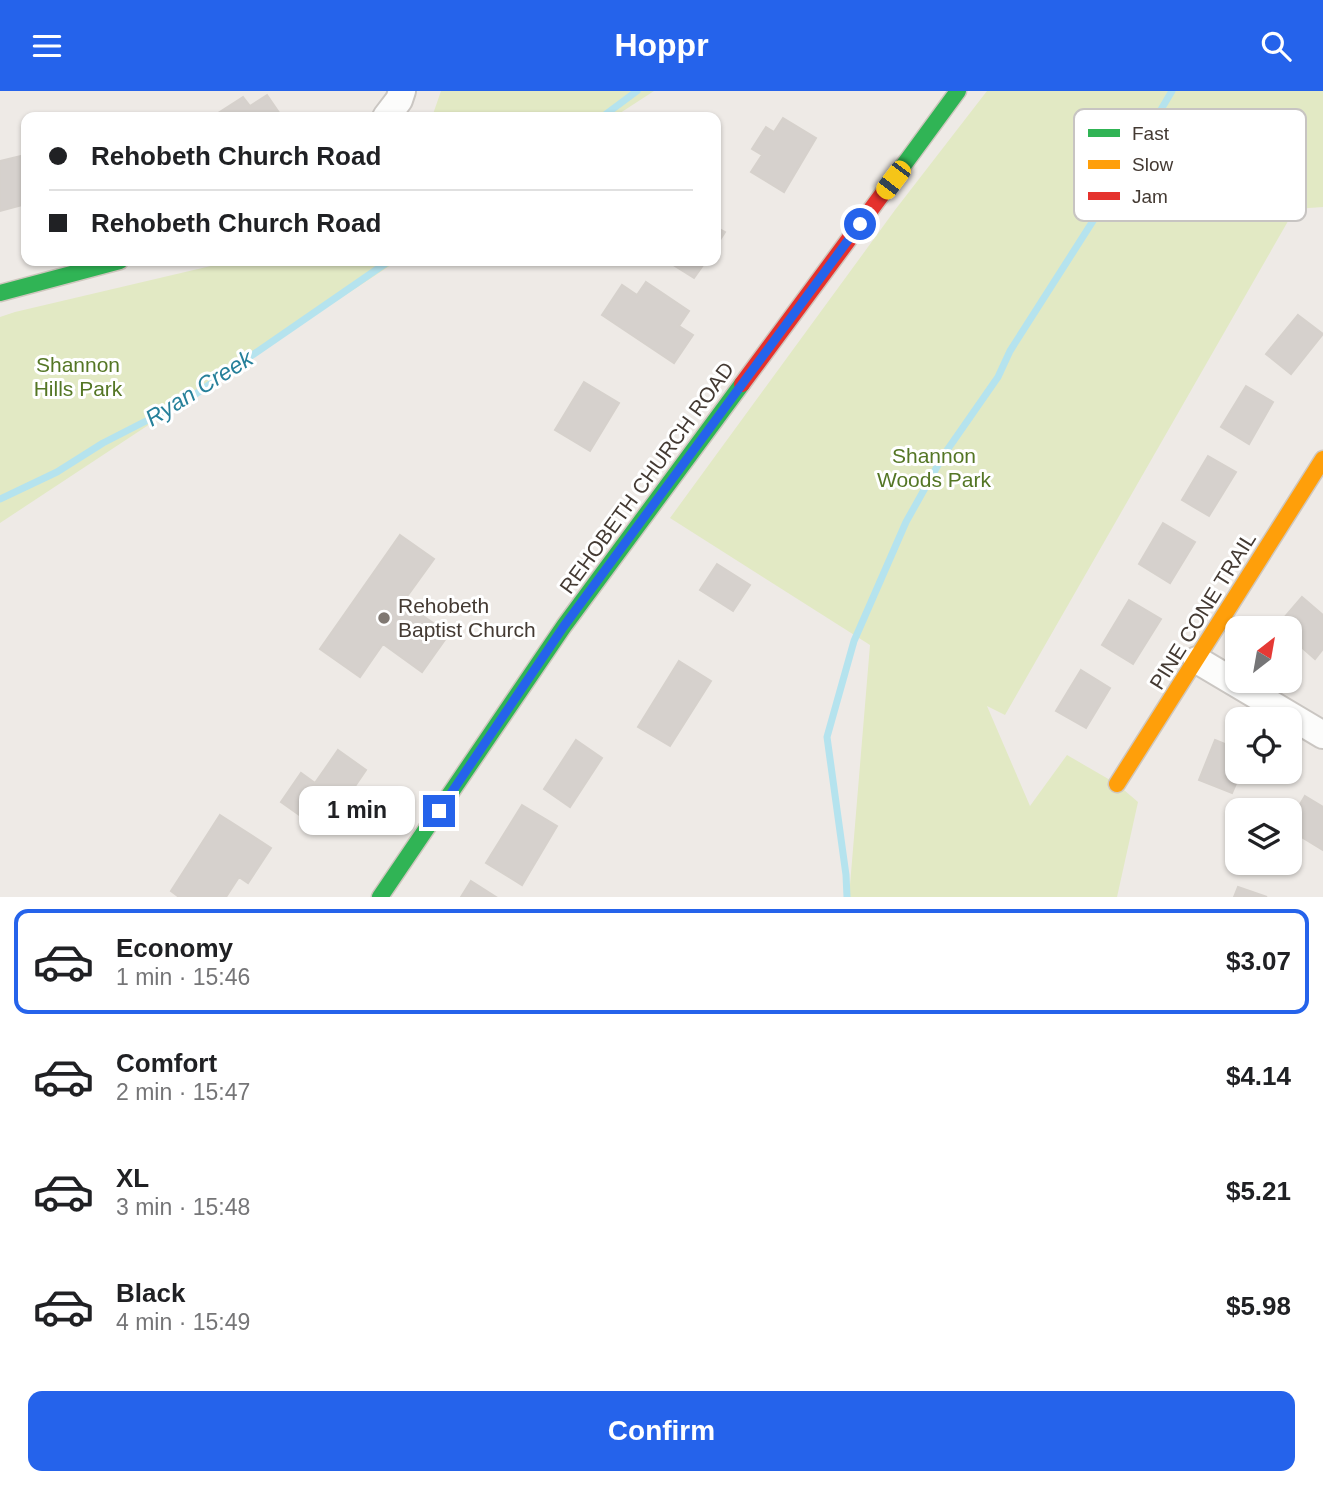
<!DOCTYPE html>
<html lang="en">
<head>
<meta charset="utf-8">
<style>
	body { margin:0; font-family:Arial,sans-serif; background:#f6f6f6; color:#202124; height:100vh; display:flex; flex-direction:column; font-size:26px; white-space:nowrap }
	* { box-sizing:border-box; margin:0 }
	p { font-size:23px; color:#757577 }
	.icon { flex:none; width:38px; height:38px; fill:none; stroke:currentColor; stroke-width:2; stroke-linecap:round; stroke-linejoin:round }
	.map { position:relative; height:806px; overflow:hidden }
	.panel { display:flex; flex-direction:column; background:#fff; flex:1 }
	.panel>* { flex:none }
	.banner { position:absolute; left:21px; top:21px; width:700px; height:154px; border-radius:14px; box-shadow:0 2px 5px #0004; display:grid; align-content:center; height:154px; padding:0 28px; background:#fff }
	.needle { width:46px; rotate:31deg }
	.controls { position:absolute; left:1225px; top:525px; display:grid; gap:14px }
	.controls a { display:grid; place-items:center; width:77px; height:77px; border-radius:14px; background:#fff; box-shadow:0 2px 5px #0004; font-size:35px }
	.end { position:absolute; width:32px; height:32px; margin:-16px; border:9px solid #2563eb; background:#fff; box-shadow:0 0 0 4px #fff }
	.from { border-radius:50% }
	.bubble { position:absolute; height:49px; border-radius:14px; background:#fff; box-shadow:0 2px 5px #0004; font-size:23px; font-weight:800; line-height:49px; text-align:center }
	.car { position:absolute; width:21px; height:42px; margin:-21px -10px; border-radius:9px; box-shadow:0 0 5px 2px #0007; background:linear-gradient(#f5c518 24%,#345 0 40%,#f5c518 0 76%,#345 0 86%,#f5c518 0) }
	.banner b { display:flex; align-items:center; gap:24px; height:66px; font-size:26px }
	.banner b+b { border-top:2px solid #e0e0e0 }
	.banner i { width:18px; height:18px; background:#202124 }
	ul { padding:12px 0 0; list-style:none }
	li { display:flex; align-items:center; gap:21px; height:105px; margin:0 14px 10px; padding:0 14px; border:4px solid transparent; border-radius:14px }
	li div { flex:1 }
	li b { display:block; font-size:26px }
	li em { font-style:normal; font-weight:800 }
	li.selected { border-color:#2563eb }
	li>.icon { width:63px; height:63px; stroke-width:1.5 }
	.primary-button { display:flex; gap:14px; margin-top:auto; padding:14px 28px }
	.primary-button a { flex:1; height:80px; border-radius:14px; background:#2563eb; color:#fff; font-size:28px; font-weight:800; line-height:80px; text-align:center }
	header { display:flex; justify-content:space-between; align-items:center; height:91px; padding:0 28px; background:#2563eb; color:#fff; font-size:32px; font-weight:800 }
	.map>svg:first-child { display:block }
	.green { fill:#e2e9c4 }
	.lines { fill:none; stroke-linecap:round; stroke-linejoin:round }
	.stream { stroke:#b5e3ee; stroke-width:7 }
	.building { fill:#d6d1cd; stroke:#d6d1cc; stroke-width:2 }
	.street-casing { stroke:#cac6c2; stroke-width:30 }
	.fast-casing { stroke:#cfc7be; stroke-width:19 }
	.slow-casing { stroke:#cfc7be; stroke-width:19 }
	.jam-casing { stroke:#cfc7be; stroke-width:19 }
	.street { stroke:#fcfcfb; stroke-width:26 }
	.fast { stroke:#30b455; stroke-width:16 }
	.slow { stroke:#ff9f0a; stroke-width:16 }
	.jam { stroke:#e5322d; stroke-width:16 }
	.route { stroke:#2563eb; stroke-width:9 }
	.poi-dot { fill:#807872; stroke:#fff; stroke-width:2.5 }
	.labels { text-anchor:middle; stroke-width:6; stroke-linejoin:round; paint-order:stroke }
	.park-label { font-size:21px; fill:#547625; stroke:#fff }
	.street-label { font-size:21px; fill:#443a33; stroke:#fff }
	.poi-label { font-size:21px; fill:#443a33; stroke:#fff; text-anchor:start }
	.water-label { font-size:23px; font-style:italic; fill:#26809a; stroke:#fff }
	.key { fill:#fff; stroke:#c7c4c2; stroke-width:2 }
	.key-label { font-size:19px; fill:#443a33 }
</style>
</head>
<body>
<header><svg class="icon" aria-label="menu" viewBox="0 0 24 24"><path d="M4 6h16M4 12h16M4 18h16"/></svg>Hoppr<svg class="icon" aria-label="search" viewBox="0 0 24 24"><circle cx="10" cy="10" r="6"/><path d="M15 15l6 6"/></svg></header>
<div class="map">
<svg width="1323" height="806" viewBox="0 0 1323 806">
	<rect width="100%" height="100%" fill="#eeeae6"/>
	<path class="green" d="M441 0H654L614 26H432Z
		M987 0H1323V116L1295 118 1005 624 987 615 1030 715 1067 664 1117 693 1138 711 1117 806H849L870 554 670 427 895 119Z
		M232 170H397L0 432V226L15 221Z"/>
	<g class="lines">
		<path class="stream" d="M602 26 637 0
			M0 408 57 381 103 352 187 309 389 170
			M847 806 846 784 827 646 854 550 906 431 943 365 998 286 1010 260 1121 86 1172 0"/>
	</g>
	<path class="building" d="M267 4 282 26H212L243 6 250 15Z
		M783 27 816 47 784 101 751 81 762 64 752 58 766 36 774 41Z
		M21 65 26 86V113L0 120V70Z
		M716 136 725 141 716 155Z
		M667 170H706L694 187Z
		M646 191 689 220 679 235 693 244 674 272 602 224 622 194 637 204Z
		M1298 224 1323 243 1291 283 1266 263Z
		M584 291 619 312 590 360 555 339Z
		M1246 295 1273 311 1249 353 1221 336Z
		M1208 365 1236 381 1209 425 1182 409Z
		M1163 432 1195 451 1170 492 1139 473Z
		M400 444 434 468 403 511 449 543 422 581 383 553 360 586 320 558Z
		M717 473 750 494 733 520 700 499Z
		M1302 506 1323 524V558L1315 568 1290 546V537L1277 535Z
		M1129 509 1161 528 1133 573 1102 554Z
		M679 570 711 590 670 655 638 636Z
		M1081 579 1110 597 1086 637 1056 620Z
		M576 649 602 667 570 716 544 698Z
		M1215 649 1237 658V681H1241L1232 702 1199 689Z
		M338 659 366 679 336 723 321 712 308 730 281 711 301 682 315 692Z
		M1305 705 1323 716V759L1290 739V730Z
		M522 714 557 735 522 794 486 772Z
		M220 724 271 757 248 792 239 786 226 806H179L171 800Z
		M471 790 496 806H461Z
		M1238 796 1267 806H1234Z"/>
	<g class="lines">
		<g class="street-casing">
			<path id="street" d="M386 26 399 9 402 0
				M1197 569 1323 644"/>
		</g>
		<g class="fast-casing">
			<path id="fast" d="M892 90 958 0
				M0 202 120 170
				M380 806 564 535 742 293"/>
		</g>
		<g class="slow-casing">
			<path id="slow" d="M1117 693 1323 368"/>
		</g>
		<g class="jam-casing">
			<path id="jam" d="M742 293 892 90"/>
		</g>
		<use href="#street" class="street"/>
		<use href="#fast" class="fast"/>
		<use href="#slow" class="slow"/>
		<use href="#jam" class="jam"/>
	</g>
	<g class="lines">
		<path class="route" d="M439 720 564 535 860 133"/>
	</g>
	<circle class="poi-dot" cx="384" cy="527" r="7"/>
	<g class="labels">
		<g class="park-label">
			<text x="78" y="281">Shannon<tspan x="78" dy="24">Hills Park</tspan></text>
			<text x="934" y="372">Shannon<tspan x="934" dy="24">Woods Park</tspan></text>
		</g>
		<g class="street-label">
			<text transform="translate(647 387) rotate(-54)" y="7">REHOBETH CHURCH ROAD</text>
			<text transform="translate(1203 520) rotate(-58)" y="7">PINE CONE TRAIL</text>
		</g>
		<g class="poi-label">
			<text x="398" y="522">Rehobeth<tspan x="398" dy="24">Baptist Church</tspan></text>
		</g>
		<g class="water-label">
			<text transform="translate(199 297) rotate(-32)" y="8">Ryan Creek</text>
		</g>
	</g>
	<rect x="1074" y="18" width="232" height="112" rx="10" class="key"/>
	<rect x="1088" y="38" width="32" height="8" fill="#30b455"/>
	<rect x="1088" y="69" width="32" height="9" fill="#ff9f0a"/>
	<rect x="1088" y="101" width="32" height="8" fill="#e5322d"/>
	<g class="key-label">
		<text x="1132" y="49">Fast</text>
		<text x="1132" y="80">Slow</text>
		<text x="1132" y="112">Jam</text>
	</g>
</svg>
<div class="controls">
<a><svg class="needle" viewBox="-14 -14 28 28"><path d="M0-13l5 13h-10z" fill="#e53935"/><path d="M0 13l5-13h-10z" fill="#757577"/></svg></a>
<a><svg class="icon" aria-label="locate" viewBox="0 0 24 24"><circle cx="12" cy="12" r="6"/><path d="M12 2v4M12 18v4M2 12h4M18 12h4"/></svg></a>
<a><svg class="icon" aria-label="layers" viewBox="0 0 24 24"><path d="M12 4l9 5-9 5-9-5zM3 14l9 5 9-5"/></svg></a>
</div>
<i class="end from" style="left:860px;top:133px"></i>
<i class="end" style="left:439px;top:720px"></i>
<div class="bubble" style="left:299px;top:695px;width:116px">1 min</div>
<i class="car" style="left:893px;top:89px;rotate:217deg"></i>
<div class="banner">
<b><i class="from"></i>Rehobeth Church Road</b>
<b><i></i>Rehobeth Church Road</b>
</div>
</div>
<section class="panel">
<ul>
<li class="selected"><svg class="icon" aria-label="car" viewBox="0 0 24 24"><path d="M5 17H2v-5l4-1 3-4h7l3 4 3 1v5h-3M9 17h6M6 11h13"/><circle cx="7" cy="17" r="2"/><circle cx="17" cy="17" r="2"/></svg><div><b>Economy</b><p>1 min · 15:46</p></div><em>$3.07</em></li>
<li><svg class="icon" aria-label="car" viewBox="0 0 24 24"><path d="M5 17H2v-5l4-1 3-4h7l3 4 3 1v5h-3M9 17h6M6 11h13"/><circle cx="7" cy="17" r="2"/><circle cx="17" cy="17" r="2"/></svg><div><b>Comfort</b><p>2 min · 15:47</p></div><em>$4.14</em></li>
<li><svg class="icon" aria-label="car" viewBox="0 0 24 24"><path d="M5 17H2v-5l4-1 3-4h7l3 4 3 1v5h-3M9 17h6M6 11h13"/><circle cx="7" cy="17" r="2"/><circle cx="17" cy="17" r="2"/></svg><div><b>XL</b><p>3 min · 15:48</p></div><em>$5.21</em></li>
<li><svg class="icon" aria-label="car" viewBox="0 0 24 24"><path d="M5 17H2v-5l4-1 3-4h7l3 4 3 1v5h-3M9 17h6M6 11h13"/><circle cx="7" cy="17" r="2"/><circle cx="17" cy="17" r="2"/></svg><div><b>Black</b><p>4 min · 15:49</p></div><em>$5.98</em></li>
</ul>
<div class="primary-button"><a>Confirm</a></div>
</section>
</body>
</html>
